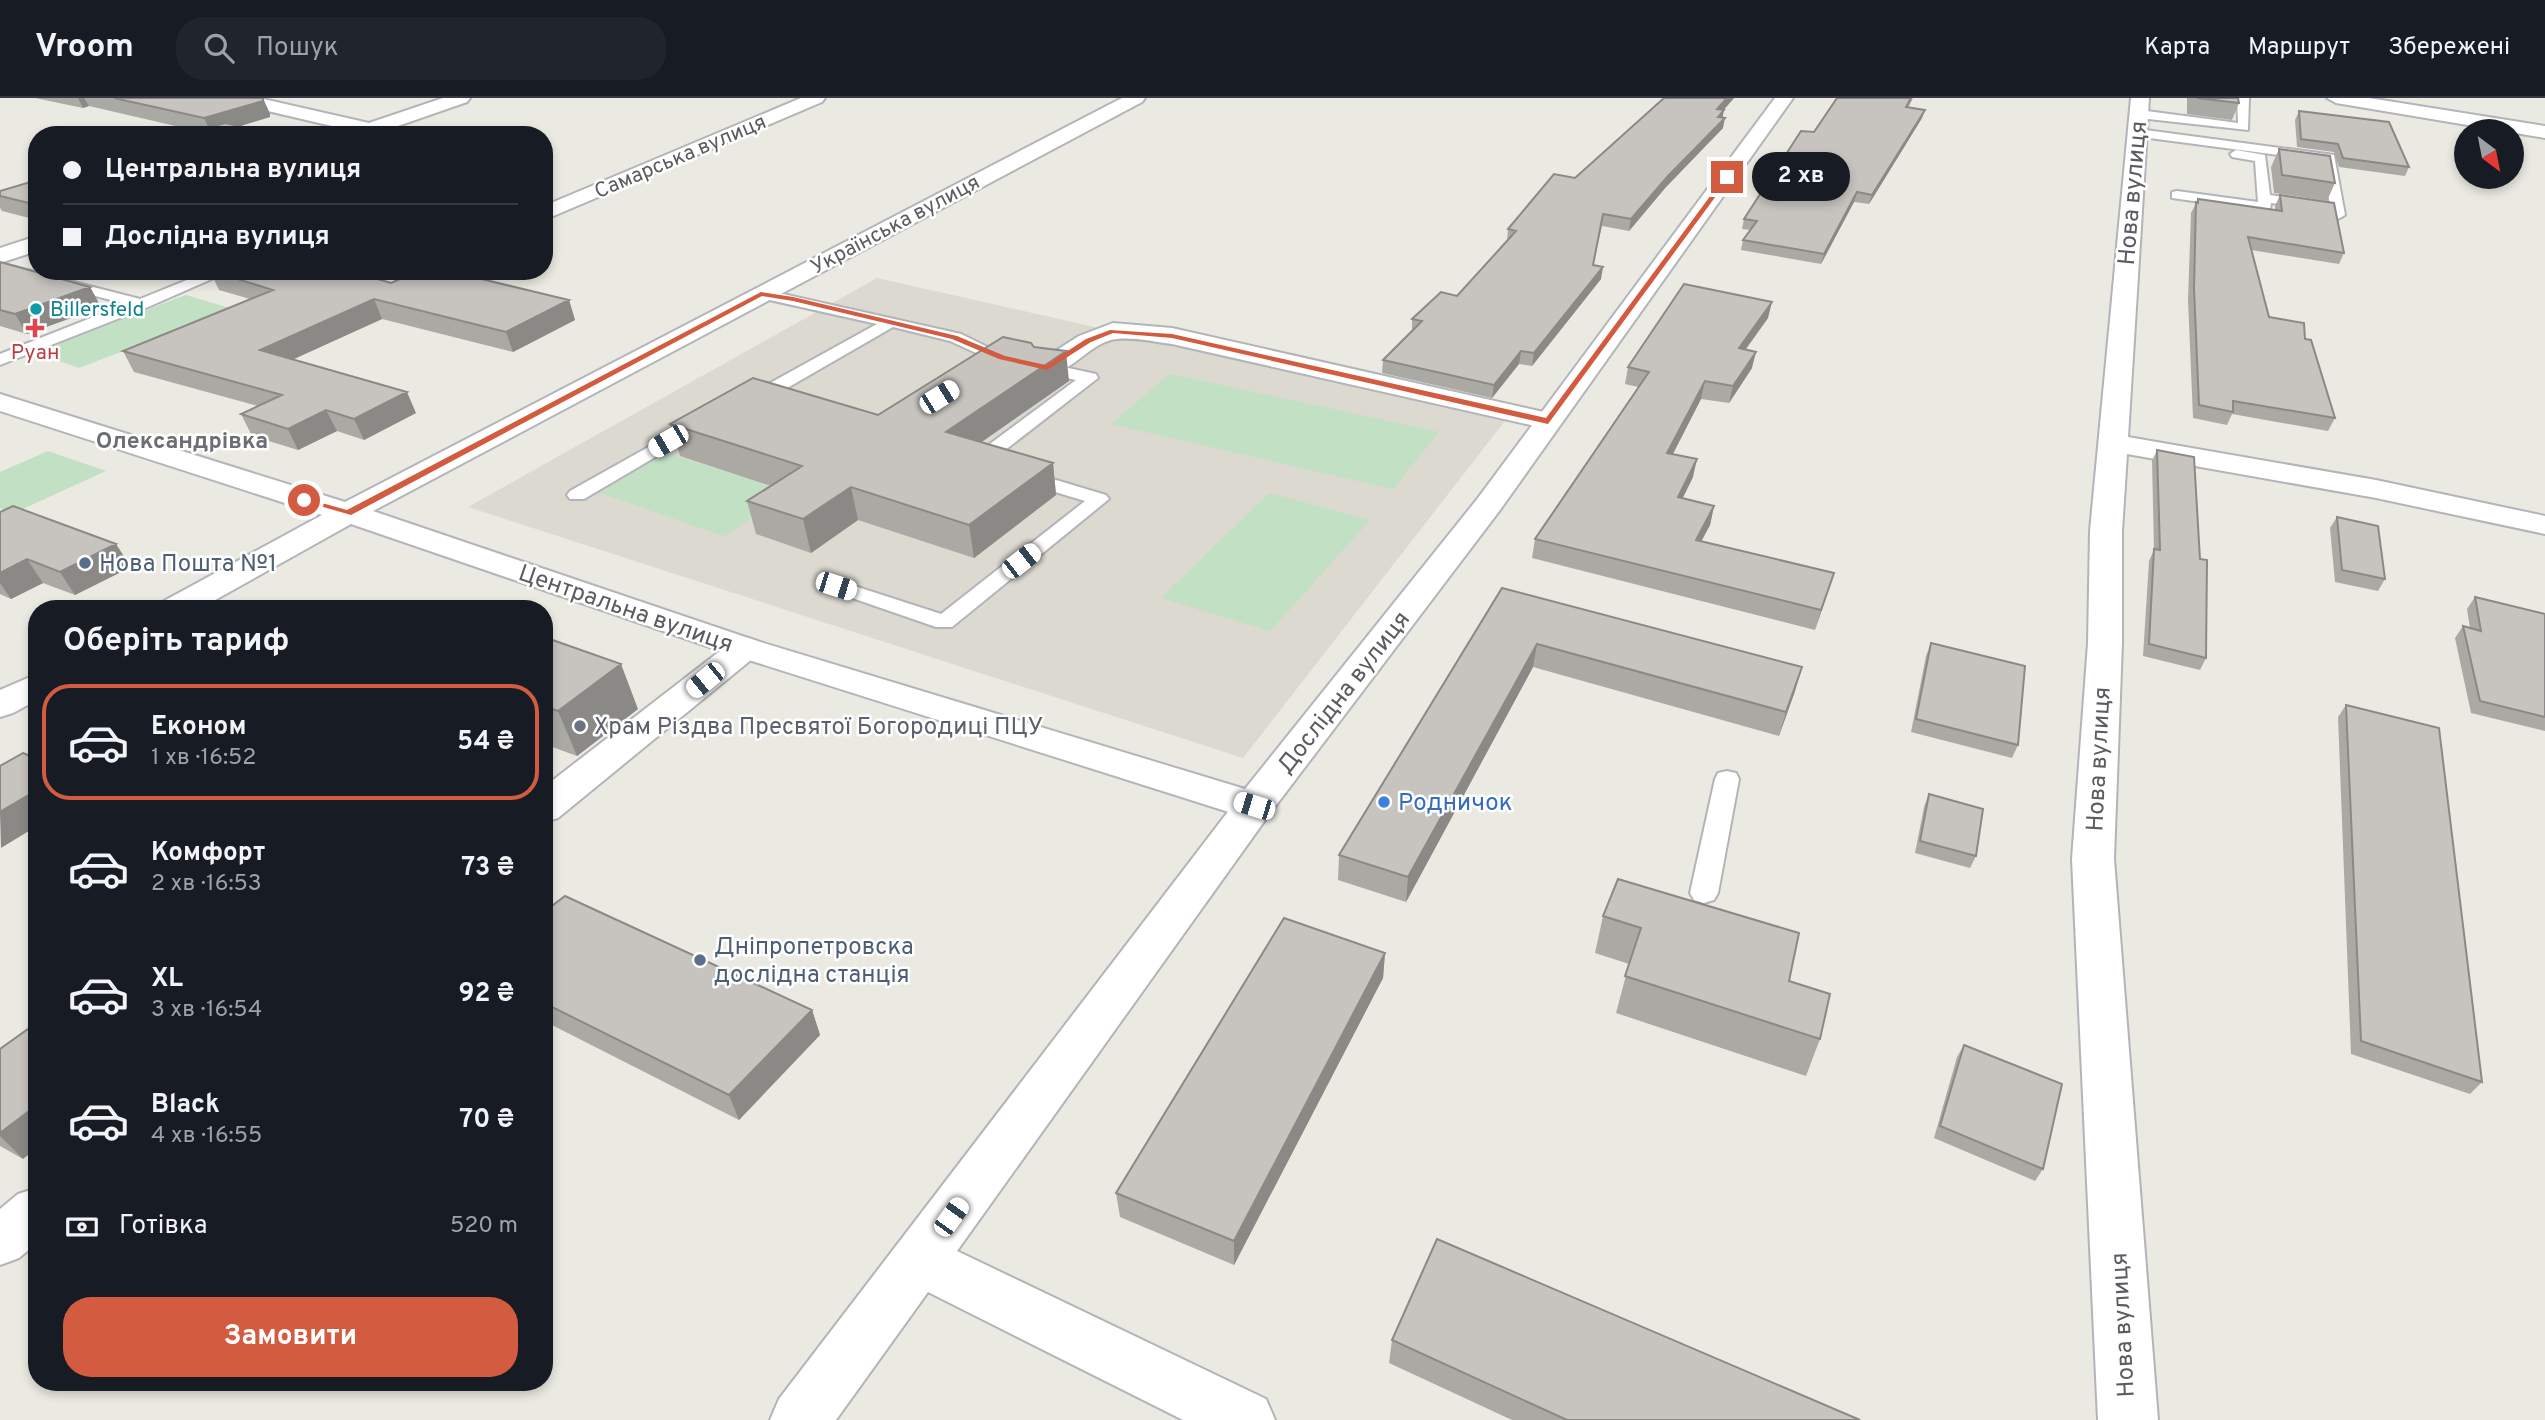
<!DOCTYPE html>
<html lang="uk">
<head>
<meta charset="utf-8">
<style>
	body { margin:0; font-family:Overpass,sans-serif; background:#20242c; color:#f1f3f6; height:100vh; display:flex; flex-direction:column; font-size:26px; white-space:nowrap }
	* { box-sizing:border-box; margin:0 }
	p { font-size:23px; color:#9ea1a6 }
	.icon { flex:none; width:38px; height:38px; fill:none; stroke:currentColor; stroke-width:2; stroke-linecap:round; stroke-linejoin:round }
	.map { position:relative; flex:1; overflow:hidden }
	.details { position:absolute; left:28px; top:502px; width:525px; height:791px; display:flex; flex-direction:column; background:#171b24; border-radius:28px; box-shadow:0 4px 10px #0003 }
	.details>* { flex:none }
	.banner { position:absolute; left:28px; top:28px; width:525px; height:154px; border-radius:28px; box-shadow:0 4px 10px #0003; display:grid; align-content:center; height:154px; padding:0 35px; background:#171b24 }
	.needle { width:46px; rotate:148deg }
	.fabs { position:absolute; left:2454px; top:21px; display:grid; gap:14px }
	.fabs a { display:grid; place-items:center; width:70px; height:70px; border-radius:50%; background:#171b24; box-shadow:0 4px 10px #0003; font-size:35px }
	.end { position:absolute; width:32px; height:32px; margin:-16px; border:9px solid #d35c40; background:#fff; box-shadow:0 0 0 4px #fff }
	.from { border-radius:50% }
	.bubble { position:absolute; height:49px; border-radius:24px; background:#171b24; box-shadow:0 4px 10px #0003; font-size:23px; font-weight:700; line-height:49px; text-align:center }
	.car { position:absolute; width:21px; height:42px; margin:-21px -10px; border-radius:9px; box-shadow:0 0 5px 2px #0007; background:linear-gradient(#fff 24%,#345 0 40%,#fff 0 76%,#345 0 86%,#fff 0) }
	.banner b { display:flex; align-items:center; gap:24px; height:66px; font-size:26px }
	.banner b+b { border-top:2px solid #363941 }
	.banner i { width:18px; height:18px; background:#f1f3f6 }
	ul { padding:0; list-style:none }
	li { display:flex; align-items:center; gap:21px; height:116px; margin:0 14px 10px; padding:0 21px; border:4px solid transparent; border-radius:28px }
	li div { flex:1 }
	li b { display:block; font-size:26px }
	li em { font-style:normal; font-weight:700 }
	li.active { border-color:#d35c40 }
	li>.icon { width:63px; height:63px; stroke-width:1.5 }
	h2 { padding:0 35px; font-size:32px; line-height:84px }
	.pay { display:flex; align-items:center; gap:18px; height:77px; padding:0 35px; font-size:26px }
	.pay p { margin-inline-start:auto }
	.primary-button { display:flex; gap:14px; margin-top:auto; padding:14px 35px }
	.primary-button a { flex:1; height:80px; border-radius:28px; background:#d35c40; color:#fff; font-size:28px; font-weight:700; line-height:80px; text-align:center }
	header { display:flex; align-items:center; gap:42px; box-sizing:border-box; height:98px; padding:0 35px; background:#171b24; border-bottom:2px solid #363941 }
	header strong { font-size:33px }
	nav { display:flex; gap:38px; margin-inline-start:auto; font-size:24px }
	.search { width:490px; height:63px; background:#20242c; display:flex; align-items:center; gap:18px; box-sizing:border-box; padding:0 24px; border-radius:28px; color:#9ea1a6; font-size:26px }
	.map>svg:first-child { display:block }
	.education { fill:#dbd9d0 }
	.green { fill:#c1e0c4 }
	.lines { fill:none; stroke-linecap:round; stroke-linejoin:round }
	.lane-casing { stroke:#b2b4b8; stroke-width:4 }
	.street-casing { stroke:#b2b4b8; stroke-width:4 }
	.secondary-casing { stroke:#b3b5bb; stroke-width:4 }
	.lane { fill:#fff; fill-rule:evenodd }
	.street { fill:#fff; fill-rule:evenodd }
	.secondary { fill:#fff; fill-rule:evenodd }
	.wall { fill:#aba9a4 }
	.shaded-wall { fill:#8b8986 }
	.building { fill:#c7c4bf; stroke:#8b8986; stroke-width:2 }
	.route { fill:#d35c40 }
	.culture-dot { fill:#0f9aa8; stroke:#fff; stroke-width:2.5 }
	.health-dot { fill:#e0444e; stroke:#fff; stroke-width:2.5 }
	.service-dot { fill:#5c6f8a; stroke:#fff; stroke-width:2.5 }
	.worship-dot { fill:#6b7280; stroke:#fff; stroke-width:2.5 }
	.shop-dot { fill:#3f7fe0; stroke:#fff; stroke-width:2.5 }
	.labels { text-anchor:middle; stroke-width:5; stroke-linejoin:round; paint-order:stroke }
	.far-street-label { font-size:21px; fill:#5a5c61; stroke:#fff }
	.far-culture-label { font-size:21px; fill:#0d838f; stroke:#fff; text-anchor:start }
	.far-health-label { font-size:21px; fill:#be3a42; stroke:#fff }
	.far-quarter-label { font-size:23px; font-weight:bold; fill:#6b6e73; stroke:#fff }
	.street-label { font-size:24px; fill:#5a5c61; stroke:#fff }
	.service-label { font-size:24px; fill:#4e5e75; stroke:#fff; text-anchor:start }
	.worship-label { font-size:24px; fill:#5b616d; stroke:#fff; text-anchor:start }
	.shop-label { font-size:24px; fill:#366cbe; stroke:#fff; text-anchor:start }
</style>
</head>
<body>
<header>
<strong>Vroom</strong>
<div class="search"><svg class="icon" aria-label="search" viewBox="0 0 24 24"><circle cx="10" cy="10" r="6"/><path d="M15 15l6 6"/></svg>Пошук</div>
<nav><a>Карта</a><a>Маршрут</a><a>Збережені</a></nav>
</header>
<div class="map">
<svg width="2545" height="1322" viewBox="0 0 2545 1322">
	<rect width="100%" height="100%" fill="#ebeae2"/>
	<path class="education" d="M877 180 1121 235 1508 319 1243 660 468 409Z"/>
	<path class="green" d="M186 197 256 218 156 258 131 250 79 270 33 254Z
		M1170 276 1439 334 1393 391 1111 326Z
		M48 353 106 373 14 415 0 410V374Z
		M666 355 791 394 724 438 597 394Z
		M1269 395 1370 422 1270 533 1161 500Z"/>
	<g class="lines">
		<g class="lane-casing">
			<path id="lane" d="M2237 0H2249L2248 32 2139 20 2133 16 2139 12 2238 25Z
				M2138 31 2334 57 2345 117 2338 121 2331 117 2324 63 2134 38 2132 35Z
				M2236 52 2265 57 2270 97 2314 104V110L2271 105 2270 112 2265 113 2172 100V94L2177 93 2258 104 2255 63 2232 59 2230 56Z
				M0 165 140 201 209 173H230L148 209 0 267V256L126 206 0 173Z
				M761 191 961 236 1010 260 1008 264H996L950 243 893 229 775 297H763L760 293 763 289 877 226 756 199 753 196 756 193Z
				M1036 263 1096 276 1098 280 991 363 993 366 991 370C983 372 974 371 969 364L971 360 1076 282 1030 272 1028 268 1030 264Z
				M702 319 711 324 708 328 584 401H570L567 397 570 393Z
				M1026 373 1106 397 1109 401 952 529H936L829 492 825 488 829 484 836 482 941 516 1085 403 1019 383 1017 379Z
				M1727 673 1736 675 1739 681 1718 795 1714 802 1704 805 1694 802 1690 795 1715 681 1718 675Z"/>
		</g>
		<g class="street-casing">
			<path id="street" d="M226 0H259L369 25 443 0H470L467 4 372 37H344L349 32 229 4Z
				M801 0H825L822 4 544 122V108Z
				M2131 0H2149L2128 339 2376 382 2545 418V436L2376 400 2127 356 2122 433V545L2114 761 2158 1322H2098L2072 761 2088 545 2090 433Z
				M2327 0H2369L2545 28V40L2336 5Z
				M37 138V153L0 165V150Z
				M1113 225 1172 230 1548 315 1558 317 1562 323 1558 329 1548 331 1172 246C1155 244 1134 239 1117 241 1087 244 1068 283 1038 276L1034 270 1038 264 1079 238Z
				M745 539 757 543 763 550 757 557 558 720 544 724V689L733 543Z
				M1254 694 1268 698 1274 708 1268 718 957 1153 1266 1301 1275 1322H1183L928 1194 836 1322H770L779 1301 1240 698Z
				M37 1090V1145L19 1160 0 1167V1111L18 1096Z"/>
		</g>
		<g class="secondary-casing">
			<path id="secondary" d="M1122 0H1145L1142 4 373 413 757 543 1245 691 1478 400 1775 0H1793L1500 412 1268 718 1254 722 733 557 351 426 199 511H157L162 504 322 417 0 313V296L345 404Z
				M37 576V602L13 615 0 619V592Z"/>
		</g>
		<use href="#lane" class="lane"/>
		<use href="#street" class="street"/>
		<use href="#secondary" class="secondary"/>
	</g>
	<path class="wall" d="M35 0H262L270 16V19L197 33 89 8 83 10Z
		M1664 0H1734L1723 12V30L1666 89 1629 133 1602 128 1593 167 1601 181 1532 268 1519 266 1492 300 1382 275 1383 262 1412 233V221L1457 198 1507 143 1508 131 1575 80Z
		M1913 0 1908 10 1922 20 1869 106 1854 104 1821 166 1741 152 1743 142 1751 132 1742 131 1744 121 1814 34Z
		M2187 0H2238L2239 5 2232 22 2187 16Z
		M2299 13 2409 69 2405 78 2339 69 2334 54 2297 49 2295 22Z
		M2279 51 2335 85 2327 103 2274 95 2271 69Z
		M37 82V122L2 113 0 110V93Z
		M2280 97 2344 155 2339 166 2251 152 2269 219 2305 241 2335 320 2328 333 2232 316 2227 327 2193 320 2188 202 2191 115 2198 101 2275 112V108Z
		M0 164 90 189 101 209 27 236 0 228Z
		M210 173 391 185 569 202 575 222 513 254 382 221 293 261 416 315 364 342 337 333 298 352 252 338 241 316 258 308 134 274 123 253 250 201 219 192Z
		M1768 220 1746 251 1752 270 1729 305 1701 301 1673 356 1693 379 1682 401 1714 408 1710 427 1701 443 1834 475 1815 532 1532 460 1535 441 1638 289 1625 286 1628 269Z
		M1069 283 982 344 1053 365 1056 397 974 460 858 422 811 455 756 436 747 403 771 388 680 358 670 326 878 317Z
		M2157 352 2206 560 2200 572 2143 558 2149 463 2154 452 2152 363Z
		M0 414 131 469 75 497 43 485 11 501 0 496Z
		M2337 419 2385 481 2378 493 2335 484 2330 430Z
		M1502 490 1795 593 1779 638 1533 569 1406 804 1338 782 1339 757Z
		M2475 499 2545 516V633L2471 615 2455 540 2463 528 2470 530 2467 511Z
		M544 539 638 611 577 658 544 646Z
		M1931 545 2018 647 2012 660 1911 634 1926 558Z
		M2346 607 2482 984 2470 996 2351 956 2338 619Z
		M1929 696 1976 758 1970 770 1915 755 1924 709Z
		M1618 781 1789 883 1820 941 1806 978 1616 915 1629 866 1595 855 1603 818Z
		M544 814 812 912 820 937 739 1022 544 923Z
		M1385 855 1383 880 1234 1167 1120 1119 1116 1095Z
		M1964 947 2043 1071 2035 1083 1934 1040 1957 959Z
		M0 951 23 1061 0 1048Z
		M1392 1242 1860 1322H1512L1389 1265Z"/>
	<path class="shaded-wall" d="M78 0H84L89 8 83 10Z
		M263 0 270 16V19L212 37 204 20Z
		M1727 0H1734L1715 22 1717 11Z
		M1724 12 1722 23 1725 20 1723 30 1666 89 1629 133 1631 121Z
		M1925 12 1922 20 1869 106 1872 97Z
		M1857 94 1854 104 1821 166 1824 156Z
		M1603 169 1601 181 1532 268 1534 255Z
		M90 189 101 209 27 236 15 216Z
		M374 201 382 221 270 272 260 252Z
		M569 202 575 222 513 254 506 234Z
		M1772 204 1768 220 1735 266 1739 250Z
		M1066 253 1069 283 951 365 946 334Z
		M1521 253 1519 266 1492 300 1494 287Z
		M1756 254 1752 270 1729 305 1733 288Z
		M1705 283 1701 301 1664 373 1667 355Z
		M407 294 416 315 364 342 354 321Z
		M326 312 337 333 298 352 288 331Z
		M1697 361 1693 379 1674 418 1678 399Z
		M1053 365 1056 397 974 460 969 427Z
		M851 389 858 422 811 455 803 421Z
		M1714 408 1710 427 1692 461 1696 442Z
		M116 446 131 469 75 497 60 474Z
		M27 461 43 485 11 501 0 485V475Z
		M1834 475 1828 494 1815 532 1821 512Z
		M1537 546 1533 569 1406 804 1408 779Z
		M621 566 638 611 577 658 558 613Z
		M1802 569 1795 593 1779 638 1786 614Z
		M37 692V728L1 750 0 714Z
		M1385 855 1383 880 1234 1167V1143Z
		M812 912 820 937 739 1022 729 997Z
		M37 1007V1050L23 1061 0 1038V1035Z"/>
	<path class="building" d="M114 0H263V3L204 20Z
		M1664 0H1727L1717 11 1724 12 1718 19 1725 20 1668 78 1631 121 1603 116 1593 167 1603 169 1534 255 1521 253 1494 287 1383 262 1422 223 1412 221 1441 194 1457 198 1516 133 1508 131 1554 76 1575 80Z
		M1837 0H1911L1906 9 1925 12 1872 97 1857 94 1824 156 1743 142 1757 123 1744 121 1801 33 1814 34Z
		M2197 0H2238L2239 5Z
		M2299 13 2389 24 2409 69 2343 60 2338 46 2301 41Z
		M225 25 280 37H185Z
		M2279 51 2330 58 2335 85 2282 77Z
		M37 82V107L0 98V93Z
		M2280 97 2334 105 2344 155 2248 139 2269 219 2304 225 2305 241 2311 242 2335 320 2233 303V314L2199 307 2194 190 2196 104 2198 105V101L2282 113Z
		M0 164 90 189 15 216 0 212Z
		M212 173H350L391 185 418 173H448L569 202 506 234 374 201 260 252 407 294 354 321 326 312 288 331 241 316 282 297 123 253 273 192Z
		M1684 186 1772 204 1739 250 1756 254 1733 288 1705 283 1667 355 1697 361 1678 399 1714 408 1696 442 1834 475 1821 512 1535 441 1649 274 1628 269Z
		M1003 239 1031 245 1034 249 1066 253 946 334 1053 365 969 427 851 389 803 421 747 403 802 368 670 326 753 280 878 317Z
		M2157 352 2194 359 2200 461 2207 462 2206 560 2149 546 2154 451 2160 452Z
		M13 408 116 446 60 474 27 461 0 475V414Z
		M2337 419 2378 428 2385 481 2342 472Z
		M1502 490 1802 569 1786 614 1537 546 1408 779 1339 757Z
		M2475 499 2545 516V619L2480 603 2463 528 2481 533Z
		M544 539 621 566 558 613 544 608Z
		M1931 545 2025 568 2018 647 1916 621Z
		M2346 607 2439 630 2482 984 2361 943Z
		M23 655 37 661V692L0 714V668Z
		M1929 696 1983 711 1976 758 1920 743Z
		M1618 781 1799 835 1789 883 1830 896 1820 941 1625 878 1641 830 1603 818Z
		M565 798 812 912 729 997 544 905V814Z
		M1284 820 1385 855 1234 1143 1116 1095Z
		M35 926H37V1007L0 1035V951Z
		M1964 947 2062 986 2043 1071 1940 1028Z
		M1437 1141 1860 1322H1567L1392 1242Z"/>
	<path class="route" d="M1725 78 1730 79 1548 326 1172 240 1113 235 1091 244 1047 272 999 261 952 241 793 203 762 198 351 417 299 402 304 400 347 412 761 194 793 199 957 238 1005 258 1046 267 1086 241 1110 232 1172 236 1546 320Z"/>
	<circle class="culture-dot" cx="36" cy="211" r="7"/>
	<path class="health-dot" d="M31.5 219.5h7v7h7v7h-7v7h-7v-7h-7v-7h7z"/>
	<g class="service-dot">
		<circle cx="85" cy="465" r="7"/>
		<circle cx="700" cy="862" r="7"/>
	</g>
	<circle class="worship-dot" cx="580" cy="628" r="7"/>
	<circle class="shop-dot" cx="1384" cy="704" r="7"/>
	<g class="labels">
		<g class="far-street-label">
			<text transform="translate(680 58) rotate(-23)" y="7">Самарська вулиця</text>
			<text transform="translate(895 126) rotate(-28)" y="7">Українська вулиця</text>
		</g>
		<g class="far-culture-label">
			<text x="50" y="218">Billersfeld</text>
		</g>
		<g class="far-health-label">
			<text x="35" y="261">Руан</text>
		</g>
		<g class="far-quarter-label">
			<text x="182" y="350">Олександрівка</text>
		</g>
		<g class="street-label">
			<text transform="translate(2132 95) rotate(-85)" y="8">Нова вулиця</text>
			<text transform="translate(626 510) rotate(19)" y="8">Центральна вулиця</text>
			<text transform="translate(1343 594) rotate(-52)" y="8">Дослідна вулиця</text>
			<text transform="translate(2098 661) rotate(-87)" y="8">Нова вулиця</text>
			<text transform="translate(2122 1227) rotate(-93)" y="8">Нова вулиця</text>
		</g>
		<g class="service-label">
			<text x="99" y="473">Нова Пошта №1</text>
			<text x="714" y="856">Дніпропетровска<tspan x="714" dy="28">дослідна станція</tspan></text>
		</g>
		<g class="worship-label">
			<text x="594" y="636">Храм Різдва Пресвятої Богородиці ПЦУ</text>
		</g>
		<g class="shop-label">
			<text x="1398" y="712">Родничок</text>
		</g>
	</g>
</svg>
<div class="fabs">
<a><svg class="needle" viewBox="-14 -14 28 28"><path d="M0-13l5 13h-10z" fill="#e53935"/><path d="M0 13l5-13h-10z" fill="#9ea1a6"/></svg></a>
</div>
<i class="end from" style="left:304px;top:402px"></i>
<i class="end" style="left:1727px;top:79px"></i>
<div class="bubble" style="left:1752px;top:54px;width:98px">2 хв</div>
<i class="car" style="left:939px;top:299px;rotate:58deg"></i>
<i class="car" style="left:668px;top:343px;rotate:240deg"></i>
<i class="car" style="left:1021px;top:463px;rotate:52deg"></i>
<i class="car" style="left:836px;top:488px;rotate:108deg"></i>
<i class="car" style="left:705px;top:582px;rotate:231deg"></i>
<i class="car" style="left:1254px;top:708px;rotate:287deg"></i>
<i class="car" style="left:951px;top:1119px;rotate:36deg"></i>
<div class="banner">
<b><i class="from"></i>Центральна вулиця</b>
<b><i></i>Дослідна вулиця</b>
</div>
<section class="details">
<h2>Оберіть тариф</h2>
<ul>
<li class="active"><svg class="icon" aria-label="car" viewBox="0 0 24 24"><path d="M5 17H2v-5l4-1 3-4h7l3 4 3 1v5h-3M9 17h6M6 11h13"/><circle cx="7" cy="17" r="2"/><circle cx="17" cy="17" r="2"/></svg><div><b>Економ</b><p>1 хв · 16:52</p></div><em>54 ₴</em></li>
<li><svg class="icon" aria-label="car" viewBox="0 0 24 24"><path d="M5 17H2v-5l4-1 3-4h7l3 4 3 1v5h-3M9 17h6M6 11h13"/><circle cx="7" cy="17" r="2"/><circle cx="17" cy="17" r="2"/></svg><div><b>Комфорт</b><p>2 хв · 16:53</p></div><em>73 ₴</em></li>
<li><svg class="icon" aria-label="car" viewBox="0 0 24 24"><path d="M5 17H2v-5l4-1 3-4h7l3 4 3 1v5h-3M9 17h6M6 11h13"/><circle cx="7" cy="17" r="2"/><circle cx="17" cy="17" r="2"/></svg><div><b>XL</b><p>3 хв · 16:54</p></div><em>92 ₴</em></li>
<li><svg class="icon" aria-label="car" viewBox="0 0 24 24"><path d="M5 17H2v-5l4-1 3-4h7l3 4 3 1v5h-3M9 17h6M6 11h13"/><circle cx="7" cy="17" r="2"/><circle cx="17" cy="17" r="2"/></svg><div><b>Black</b><p>4 хв · 16:55</p></div><em>70 ₴</em></li>
</ul>
<div class="pay"><svg class="icon" aria-label="cash" viewBox="0 0 24 24"><path d="M3 7h18v10H3z"/><circle cx="12" cy="12" r="2"/></svg>Готівка<p>520 m</p></div>
<div class="primary-button"><a>Замовити</a></div>
</section>
</div>
</body>
</html>
